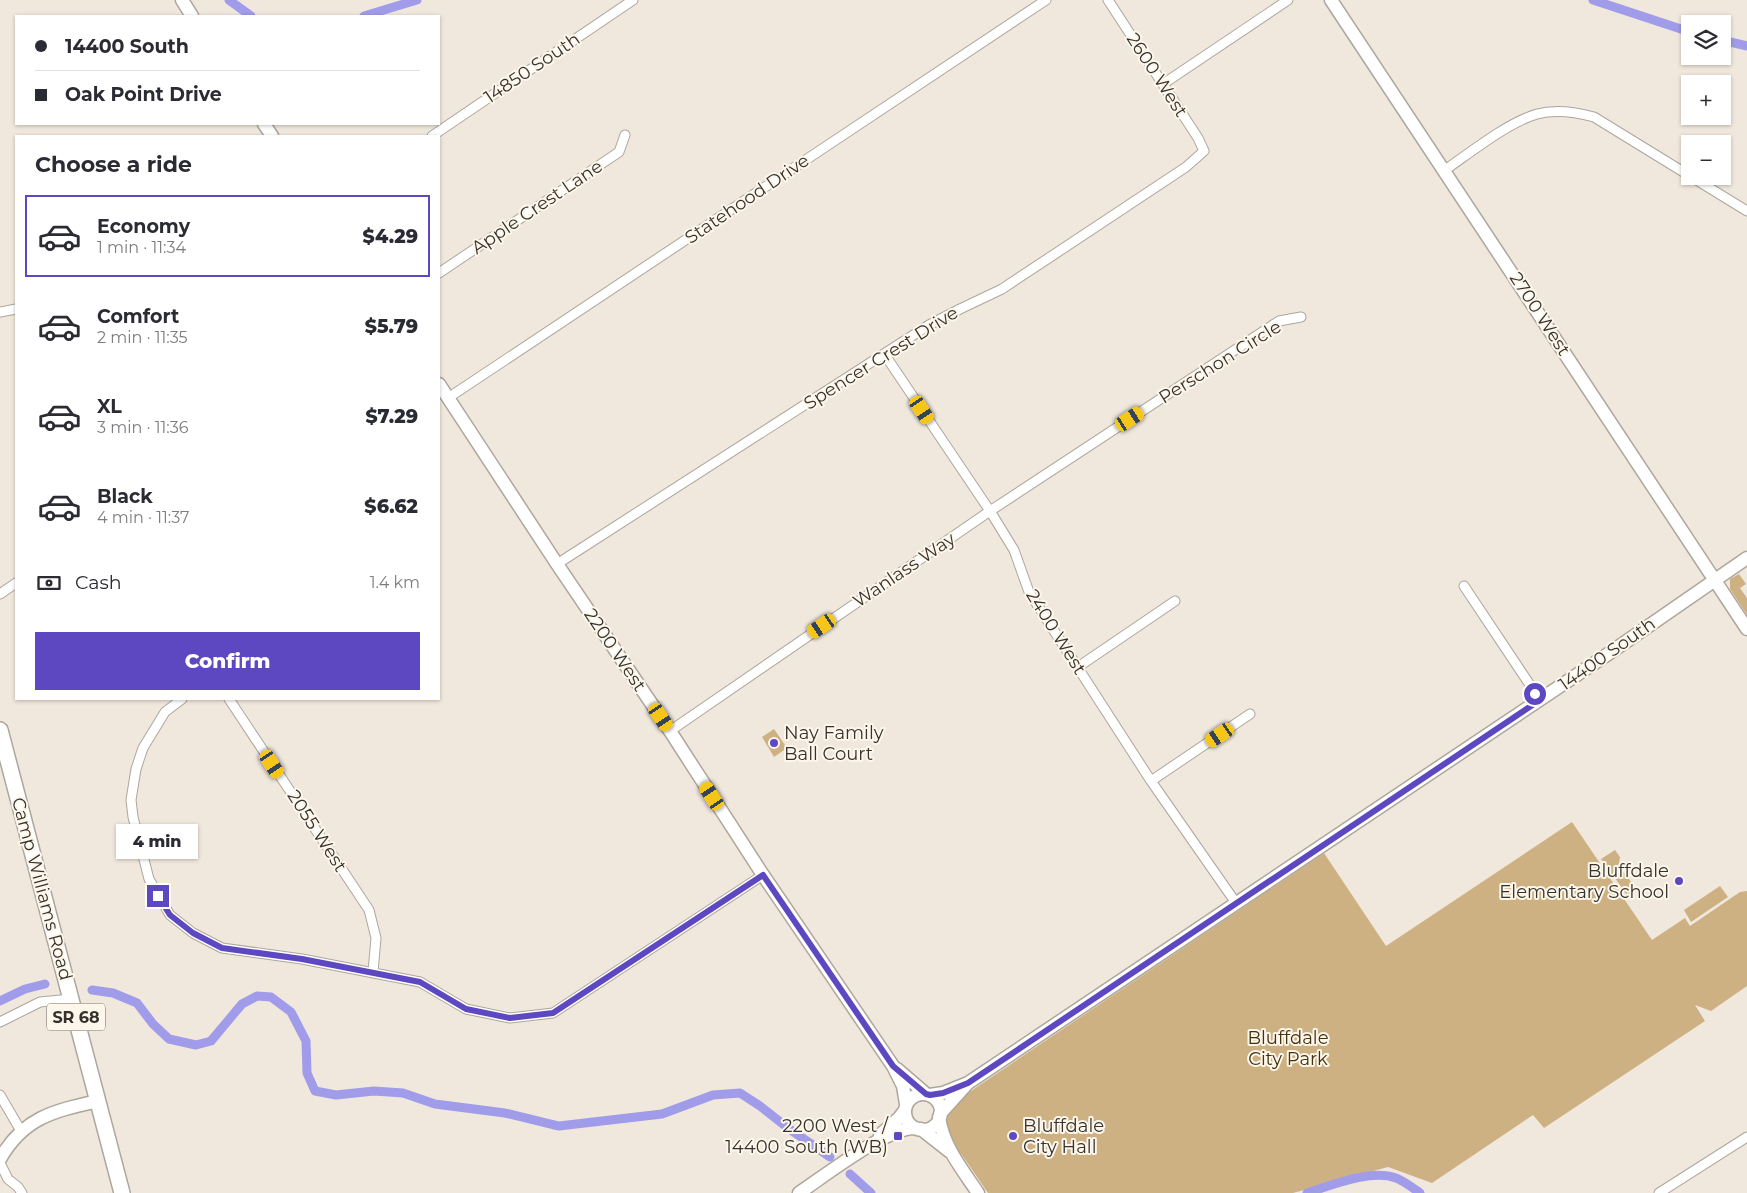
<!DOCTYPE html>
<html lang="en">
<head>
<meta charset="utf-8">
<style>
	body { margin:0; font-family:Montserrat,sans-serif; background:#f7f7f7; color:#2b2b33; height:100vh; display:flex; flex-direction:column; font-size:19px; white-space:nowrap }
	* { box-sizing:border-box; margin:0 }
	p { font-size:16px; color:#7c7c81 }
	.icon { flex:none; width:28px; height:28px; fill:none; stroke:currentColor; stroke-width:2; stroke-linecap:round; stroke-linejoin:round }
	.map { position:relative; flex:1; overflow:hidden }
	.side { position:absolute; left:15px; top:135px; width:425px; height:565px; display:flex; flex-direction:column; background:#fff; border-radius:0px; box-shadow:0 1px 4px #0004 }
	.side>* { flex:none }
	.guide { position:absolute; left:15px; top:15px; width:425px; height:110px; border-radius:0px; box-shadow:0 1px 4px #0004; display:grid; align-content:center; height:110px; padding:0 20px; background:#fff }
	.controls { position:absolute; left:1681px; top:15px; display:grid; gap:10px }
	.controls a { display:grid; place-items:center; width:50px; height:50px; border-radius:0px; background:#fff; box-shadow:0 1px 4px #0004; font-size:25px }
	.end { position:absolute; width:22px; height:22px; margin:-11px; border:6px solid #5d48c1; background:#fff; box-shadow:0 0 0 2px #fff }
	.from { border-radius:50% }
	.bubble { position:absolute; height:35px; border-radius:0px; background:#fff; box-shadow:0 1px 4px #0004; font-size:16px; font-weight:800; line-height:35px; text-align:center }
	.car { position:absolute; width:15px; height:30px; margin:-15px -8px; border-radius:6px; box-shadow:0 0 4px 1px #0007; background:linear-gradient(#f5c518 24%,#345 0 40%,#f5c518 0 76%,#345 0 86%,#f5c518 0) }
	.guide b { display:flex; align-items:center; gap:18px; height:48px; font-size:19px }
	.guide b+b { border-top:1px solid #e1e1e2 }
	.guide i { width:12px; height:12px; background:#2b2b33 }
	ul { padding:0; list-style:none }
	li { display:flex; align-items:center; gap:15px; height:82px; margin:0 10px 8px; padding:0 10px; border:2px solid transparent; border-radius:0px }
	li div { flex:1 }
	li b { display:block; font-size:19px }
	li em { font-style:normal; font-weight:800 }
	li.current { border-color:#5d48c1 }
	li>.icon { width:45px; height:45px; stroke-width:1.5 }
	h2 { padding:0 20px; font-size:22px; line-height:60px }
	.pay { display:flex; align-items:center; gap:12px; height:55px; padding:0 20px; font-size:19px }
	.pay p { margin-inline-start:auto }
	.action { display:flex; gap:10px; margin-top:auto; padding:10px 20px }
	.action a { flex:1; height:58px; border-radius:0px; background:#5d48c1; color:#fff; font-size:20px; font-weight:800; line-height:58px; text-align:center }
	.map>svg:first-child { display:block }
	.green { fill:#ceb183 }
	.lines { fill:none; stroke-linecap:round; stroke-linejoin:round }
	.canal { stroke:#a09ce9; stroke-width:9 }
	.street-casing { stroke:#ada69c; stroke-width:11 }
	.secondary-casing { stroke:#ada69c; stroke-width:15 }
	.primary-casing { stroke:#ada69c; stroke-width:18 }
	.street { stroke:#fff; stroke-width:9 }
	.secondary { stroke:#fff; stroke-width:12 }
	.primary { stroke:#fff; stroke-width:15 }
	.route { stroke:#5d48c1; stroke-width:6 }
	.poi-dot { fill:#5d48c1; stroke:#fdf6ea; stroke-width:2 }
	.labels { text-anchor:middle; stroke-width:4; stroke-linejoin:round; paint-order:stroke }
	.shield { fill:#fdf6ea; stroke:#716d66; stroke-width:1 }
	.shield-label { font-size:16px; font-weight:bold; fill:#35322e }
	.street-label { font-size:18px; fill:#35322e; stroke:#fdf6ea }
	.poi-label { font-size:18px; fill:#35322e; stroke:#fdf6ea; text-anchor:start }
	.park-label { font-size:18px; fill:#44310e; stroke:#fdf6ea }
</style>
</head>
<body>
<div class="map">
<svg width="1747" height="1193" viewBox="0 0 1747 1193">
	<rect width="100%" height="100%" fill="#f0e8dd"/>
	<path class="green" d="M1739 574 1746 584 1740 588 1747 598V615L1730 589V579Z
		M774 729 787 748 774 757 762 737Z
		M1572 822 1652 940 1685 918 1690 926 1740 892 1747 891V986L1711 1011 1695 1005 1705 1021 1544 1128 1533 1115 1432 1183 1388 1167 1293 1193H988L962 1155 952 1144 945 1122 948 1113 962 1097 1324 853 1386 946Z
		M1615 850 1620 857 1618 871 1611 875 1601 859Z
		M1624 872 1637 890 1628 897 1615 878Z
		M1720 886 1728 897 1691 922 1684 910Z"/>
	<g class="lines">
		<path class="canal" d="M229 0 251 16
			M1593 0 1690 32
			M364 16 417 0
			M1722 40 1747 46
			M92 990 113 993 137 1003 153 1024 169 1039 196 1045 211 1041 242 1004 257 996 271 997 291 1012 306 1041 307 1073 315 1091 336 1095 374 1091 403 1093 435 1104 505 1113 559 1126 662 1114 713 1095 740 1093 760 1106 788 1128 830 1157
			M0 1001 25 989 45 984
			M850 1174 871 1193
			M1307 1193C1332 1185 1371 1169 1396 1178 1404 1181 1413 1188 1420 1193"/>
		<g class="street-casing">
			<path id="street" d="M1163 84 1288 0
				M432 136 633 0
				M1445 170C1471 152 1507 123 1537 114 1555 109 1576 112 1594 117L1690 176
				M1690 176 1747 211
				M439 273 619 152 625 135
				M0 312 16 309
				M885 355 990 511 1014 550 1029 592 1151 781 1236 903
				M448 398 1046 0
				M557 564 929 325 960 309 1002 289 1186 167 1204 151 1198 138 1108 0
				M1464 586 1540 700
				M0 594 16 583
				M1078 667 1175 601
				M182 699 165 712 143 748 136 769 131 800 133 817 149 879 170 915 193 933 222 948 302 959 420 982 466 1009 510 1018 553 1013 763 875
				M229 699 369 910 376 938 373 972
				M670 731 990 511 1279 321 1301 317
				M1151 781 1250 714
				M0 1022 40 1002 71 999
				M0 1095 21 1131
				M0 1163 8 1179 18 1187 22 1193
				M1659 1193 1747 1137"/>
		</g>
		<g class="secondary-casing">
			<path id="secondary" d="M182 0 192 16
				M1331 0 1747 629
				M264 124 272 136
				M439 384 557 564 670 731 763 875 893 1066 903 1086 906 1104
				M897 1069 926 1094
				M905 1112a18 18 0 1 1 36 0a18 18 0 1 1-36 0Z
				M930 1095 943 1093 968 1083 1611 652 1747 558
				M940 1114 967 1084
				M939 1117C943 1146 962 1169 978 1193
				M921 1129 949 1151
				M880 1135 899 1118 905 1110
				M0 1159C24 1117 54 1111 98 1101
				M799 1193C826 1175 887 1127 916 1128"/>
		</g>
		<g class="primary-casing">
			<path id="primary" d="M0 730 122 1193"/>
		</g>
		<use href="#street" class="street"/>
		<use href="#secondary" class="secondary"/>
		<use href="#primary" class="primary"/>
	</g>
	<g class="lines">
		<path class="route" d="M158 896 170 915 193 933 222 948 302 959 420 982 466 1009 510 1018 553 1013 763 875 893 1066 926 1094 930 1095 943 1093 968 1083 1540 700 1535 694"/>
	</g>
	<g class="poi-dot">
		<circle cx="774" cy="743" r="5"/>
		<circle cx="1679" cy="881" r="5"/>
		<rect x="893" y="1131" width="10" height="10" rx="2.5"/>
		<circle cx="1013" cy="1136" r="5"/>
	</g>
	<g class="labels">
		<rect class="shield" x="47" y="1003.5" width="58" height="27" rx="4"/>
		<g class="shield-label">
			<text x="76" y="1023">SR 68</text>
		</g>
		<g class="street-label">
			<text transform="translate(532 68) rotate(-34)" y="6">14850 South</text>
			<text transform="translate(1157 75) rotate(57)" y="6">2600 West</text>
			<text transform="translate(747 199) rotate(-34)" y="6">Statehood Drive</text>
			<text transform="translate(537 207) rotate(-34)" y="6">Apple Crest Lane</text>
			<text transform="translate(1540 314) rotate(57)" y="6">2700 West</text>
			<text transform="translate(881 358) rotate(-32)" y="6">Spencer Crest Drive</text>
			<text transform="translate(1220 362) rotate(-32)" y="6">Perschon Circle</text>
			<text transform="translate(904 570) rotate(-34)" y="6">Wanlass Way</text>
			<text transform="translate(1056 632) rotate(58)" y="6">2400 West</text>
			<text transform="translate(615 650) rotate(56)" y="6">2200 West</text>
			<text transform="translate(1607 654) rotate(-35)" y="6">14400 South</text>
			<text transform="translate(317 831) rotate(57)" y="6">2055 West</text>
			<text transform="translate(42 889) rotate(75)" y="6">Camp Williams Road</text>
		</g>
		<g class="poi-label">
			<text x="784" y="739">Nay Family<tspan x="784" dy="21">Ball Court</tspan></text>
			<text x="1669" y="877" text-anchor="end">Bluffdale<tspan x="1669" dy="21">Elementary School</tspan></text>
			<text x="888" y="1132" text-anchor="end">2200 West /<tspan x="888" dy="21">14400 South (WB)</tspan></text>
			<text x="1023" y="1132">Bluffdale<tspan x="1023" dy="21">City Hall</tspan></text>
		</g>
		<g class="park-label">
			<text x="1288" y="1044">Bluffdale<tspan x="1288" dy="21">City Park</tspan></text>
		</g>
	</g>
</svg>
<div class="controls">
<a><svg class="icon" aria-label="layers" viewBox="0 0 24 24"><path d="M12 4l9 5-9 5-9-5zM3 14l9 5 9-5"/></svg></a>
<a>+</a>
<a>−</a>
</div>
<i class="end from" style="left:1535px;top:694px"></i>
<i class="end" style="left:158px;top:896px"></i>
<div class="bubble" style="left:116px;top:824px;width:82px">4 min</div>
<i class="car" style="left:922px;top:410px;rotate:146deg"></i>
<i class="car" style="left:1130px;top:419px;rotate:57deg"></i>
<i class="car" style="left:822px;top:626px;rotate:236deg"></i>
<i class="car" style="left:661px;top:717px;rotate:146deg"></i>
<i class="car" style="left:1220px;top:735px;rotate:236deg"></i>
<i class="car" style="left:272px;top:764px;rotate:147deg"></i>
<i class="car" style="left:712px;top:796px;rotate:327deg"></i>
<div class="guide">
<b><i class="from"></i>14400 South</b>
<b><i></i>Oak Point Drive</b>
</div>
<section class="side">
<h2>Choose a ride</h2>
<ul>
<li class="current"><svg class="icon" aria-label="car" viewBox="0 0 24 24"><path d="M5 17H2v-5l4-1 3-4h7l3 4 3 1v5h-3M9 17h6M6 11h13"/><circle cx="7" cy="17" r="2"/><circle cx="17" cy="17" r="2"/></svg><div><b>Economy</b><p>1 min · 11:34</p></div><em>$4.29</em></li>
<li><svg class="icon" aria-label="car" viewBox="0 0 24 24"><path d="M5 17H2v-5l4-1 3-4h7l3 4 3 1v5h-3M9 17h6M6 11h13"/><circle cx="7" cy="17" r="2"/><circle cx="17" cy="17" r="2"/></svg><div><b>Comfort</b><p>2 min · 11:35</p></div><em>$5.79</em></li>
<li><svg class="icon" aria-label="car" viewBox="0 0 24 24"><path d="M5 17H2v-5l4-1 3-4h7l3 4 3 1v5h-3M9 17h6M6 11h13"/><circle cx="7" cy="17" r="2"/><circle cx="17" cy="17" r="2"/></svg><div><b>XL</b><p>3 min · 11:36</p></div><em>$7.29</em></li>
<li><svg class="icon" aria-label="car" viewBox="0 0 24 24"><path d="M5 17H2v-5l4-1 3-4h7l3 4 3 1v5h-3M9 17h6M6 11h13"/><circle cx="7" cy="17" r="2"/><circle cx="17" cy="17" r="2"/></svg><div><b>Black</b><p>4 min · 11:37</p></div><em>$6.62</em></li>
</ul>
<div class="pay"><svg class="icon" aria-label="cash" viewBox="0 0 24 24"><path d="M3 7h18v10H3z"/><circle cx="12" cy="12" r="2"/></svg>Cash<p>1.4 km</p></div>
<div class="action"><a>Confirm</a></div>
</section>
</div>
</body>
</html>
